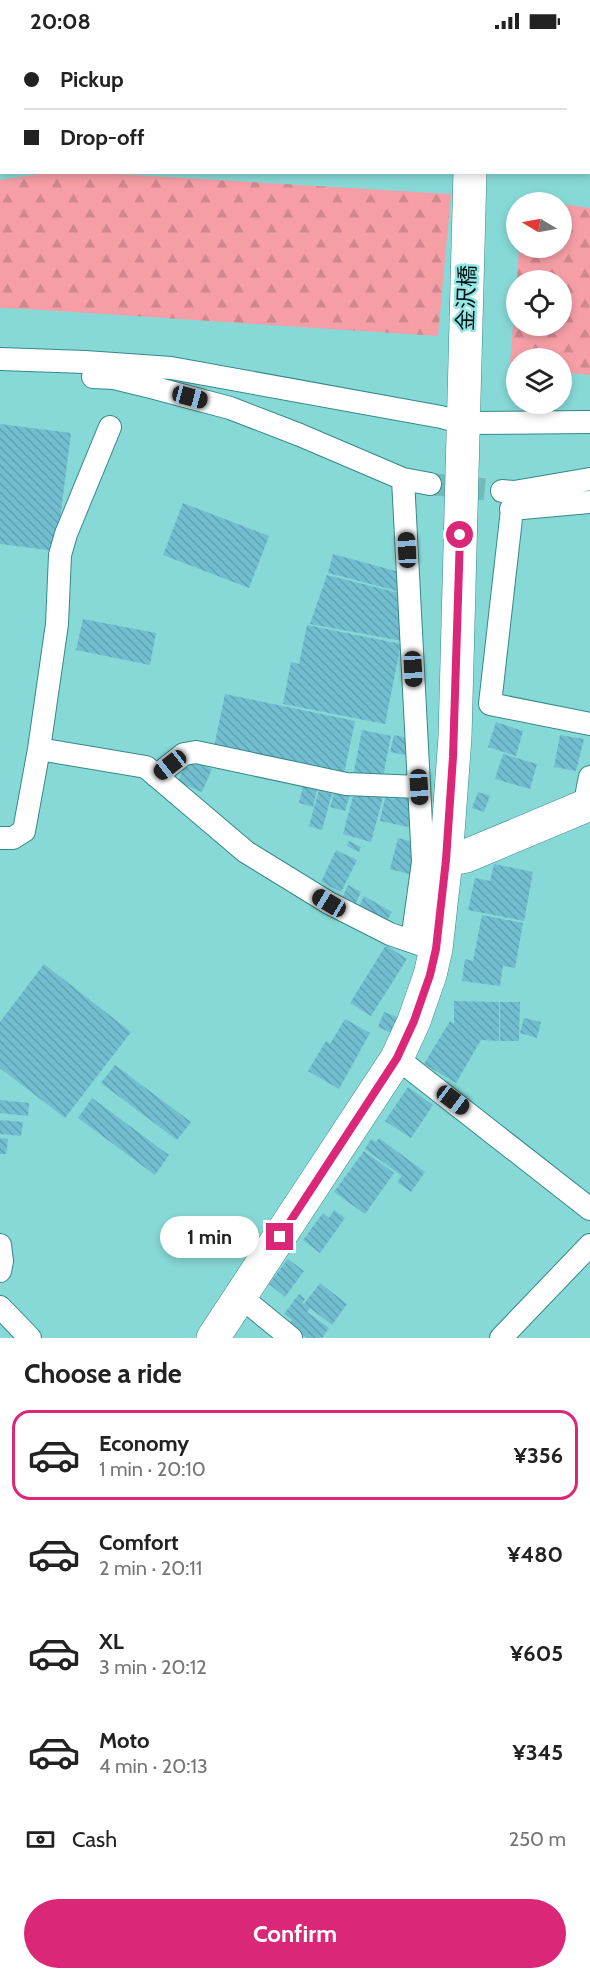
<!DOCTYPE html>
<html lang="en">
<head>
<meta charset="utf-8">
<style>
	body { margin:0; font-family:Cabin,"Noto Sans JP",sans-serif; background:#f6f6f6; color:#222; height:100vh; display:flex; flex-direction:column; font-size:22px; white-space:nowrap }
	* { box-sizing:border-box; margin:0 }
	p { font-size:20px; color:#767676 }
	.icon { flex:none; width:33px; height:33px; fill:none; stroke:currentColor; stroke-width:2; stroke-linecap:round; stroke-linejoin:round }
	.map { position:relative; height:1296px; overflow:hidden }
	.drawer { display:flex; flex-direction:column; background:#fff; flex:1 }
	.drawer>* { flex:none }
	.hud { position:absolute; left:0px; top:0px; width:591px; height:132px; box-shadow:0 3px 9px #0003; display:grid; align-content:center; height:132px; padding:0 24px; background:#fff }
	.needle { width:39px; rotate:280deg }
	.fabs { position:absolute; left:506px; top:150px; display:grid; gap:12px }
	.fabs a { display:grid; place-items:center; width:66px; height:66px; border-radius:50%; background:#fff; box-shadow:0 3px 9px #0003; font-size:30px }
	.end { position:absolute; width:27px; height:27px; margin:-14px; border:8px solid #db2777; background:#fff; box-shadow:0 0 0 3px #fff }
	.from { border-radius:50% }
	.bubble { position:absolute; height:42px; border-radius:21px; background:#fff; box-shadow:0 3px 9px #0003; font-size:20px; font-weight:700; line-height:42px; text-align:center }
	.car { position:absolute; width:18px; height:36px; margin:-18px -9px; border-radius:8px; box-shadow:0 0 4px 2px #0007; background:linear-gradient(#222 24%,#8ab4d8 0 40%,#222 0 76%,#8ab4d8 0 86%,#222 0) }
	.hud b { display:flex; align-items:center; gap:21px; height:57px; font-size:22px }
	.hud b+b { border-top:2px solid #e0e0e0 }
	.hud i { width:15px; height:15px; background:#222 }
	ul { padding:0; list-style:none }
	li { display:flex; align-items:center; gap:18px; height:90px; margin:0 12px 9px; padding:0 12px; border:3px solid transparent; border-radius:18px }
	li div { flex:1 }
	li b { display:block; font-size:22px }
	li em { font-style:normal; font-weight:700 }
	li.selected { border-color:#db2777 }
	li>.icon { width:54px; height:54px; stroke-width:1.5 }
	h2 { padding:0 24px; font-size:27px; line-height:72px }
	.pay { display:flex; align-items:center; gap:15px; height:66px; padding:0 24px; font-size:22px }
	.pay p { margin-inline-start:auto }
	.primary-button { display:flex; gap:12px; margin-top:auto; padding:12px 24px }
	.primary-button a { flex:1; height:69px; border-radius:36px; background:#db2777; color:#fff; font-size:24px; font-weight:700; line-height:69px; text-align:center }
	.status { display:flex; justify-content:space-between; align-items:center; height:42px; padding:0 30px; background:#fff; direction:ltr }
	.status svg { height:16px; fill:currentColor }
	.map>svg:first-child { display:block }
	.forest { fill:url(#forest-firs) }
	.building { fill:url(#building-back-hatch) }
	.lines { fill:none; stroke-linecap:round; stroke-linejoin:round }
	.street-tunnel { stroke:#73bbba; stroke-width:22; stroke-dasharray:22 11; stroke-linecap:butt }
	.street-casing { stroke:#348988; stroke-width:24 }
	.secondary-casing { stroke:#348988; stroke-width:34 }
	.street { stroke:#fff; stroke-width:22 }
	.secondary { stroke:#fff; stroke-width:33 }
	.route { stroke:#db2777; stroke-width:8 }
	.labels { text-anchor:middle; stroke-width:5; stroke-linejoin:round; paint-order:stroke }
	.street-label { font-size:22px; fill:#001414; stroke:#93e6e4 }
</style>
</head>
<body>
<div class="status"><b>20:08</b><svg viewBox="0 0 49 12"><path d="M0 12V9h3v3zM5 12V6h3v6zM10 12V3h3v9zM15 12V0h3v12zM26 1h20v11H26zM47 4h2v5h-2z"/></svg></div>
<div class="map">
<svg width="590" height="1296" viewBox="0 0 590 1296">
	<defs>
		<pattern id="forest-firs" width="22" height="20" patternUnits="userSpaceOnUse" patternTransform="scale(1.5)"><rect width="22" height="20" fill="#f69ea6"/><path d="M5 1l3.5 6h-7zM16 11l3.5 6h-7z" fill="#d1878e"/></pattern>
		<pattern id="building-back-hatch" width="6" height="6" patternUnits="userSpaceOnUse" patternTransform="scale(1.5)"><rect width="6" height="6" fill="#71bed0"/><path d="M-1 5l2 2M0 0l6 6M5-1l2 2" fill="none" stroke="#60a2b2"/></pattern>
	</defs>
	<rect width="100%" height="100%" fill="#87d9d7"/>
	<path class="forest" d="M101 131 451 152 438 294 27 267 0 266V138L45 131Z
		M561 162 590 166V333L561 330V316H516V323L510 322 516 247V284H561V238H517L519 206H561Z"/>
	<path class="building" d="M0 382 71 391 56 509 0 502Z
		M183 461 269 494 249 546 163 513Z
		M333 512 403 531 401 550 328 531Z
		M327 533 403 552 402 599 310 582Z
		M83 577 156 591 150 623 76 608Z
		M307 583 401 602 385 682 283 662 291 620 299 622Z
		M225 652 355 679 343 737 213 710Z
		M496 680 523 689 516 714 488 705Z
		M362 688 391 694 382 740 353 734Z
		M394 693 414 697 410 714 390 710Z
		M560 693 584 697 576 729 554 725Z
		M503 712 537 722 530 747 495 737Z
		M187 717 212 727 202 750 178 740Z
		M303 744 317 748 313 765 299 761Z
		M336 745 351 749 345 769 330 765Z
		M355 747 383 755 371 800 343 792Z
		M319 748 332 752 322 788 309 784Z
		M478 750 490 754 484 770 472 766Z
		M395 754 413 758V786L380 779 385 755 395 757Z
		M398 796 418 801 413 833 390 827Z
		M349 799 361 805 359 810 347 804Z
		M336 808 357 818 341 850 321 840Z
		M494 822 533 830 524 879 468 868 475 836 490 839Z
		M348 843 361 850 354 865 341 859Z
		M364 854 392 870 384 884 357 868Z
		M482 873 523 881 515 926 503 924 500 944 462 939 465 917 473 919Z
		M386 903 407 917 371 974 350 961Z
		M44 922 131 990 65 1076 0 1026V980Z
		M454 959 499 960V999L481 998 456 1041 424 1022 450 979 454 982Z
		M500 960H520L519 999H500Z
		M384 970 400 976 394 992 378 985Z
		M524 976 541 980 537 996 520 991Z
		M345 977 370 991 339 1047 308 1029 326 999 330 1002Z
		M115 1023 191 1080 177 1098 101 1041Z
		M408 1045 433 1063 411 1096 385 1079Z
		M92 1056 169 1113 155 1133 78 1076Z
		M0 1058 29 1061 28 1074 0 1071Z
		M0 1078 23 1080 21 1094 0 1092Z
		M0 1096 8 1097 6 1112H0Z
		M379 1096 425 1130 411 1150 397 1140 402 1134 365 1107 371 1097 376 1100Z
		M364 1109 394 1131 365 1172 334 1150Z
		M334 1168 345 1176 320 1211 303 1198 323 1171 329 1176Z
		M288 1217 304 1229 285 1255 269 1242Z
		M320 1241 347 1262 332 1283 310 1266 307 1270 329 1286 322 1296H307L289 1282 292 1278 284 1272 299 1252 305 1257 302 1261 304 1262Z"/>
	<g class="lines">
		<path class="street-tunnel" d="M430 442 502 449"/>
		<g class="street-casing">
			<path id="street" d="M0 317 85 320 171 326 441 375 463 381 590 380
				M93 335 114 336 151 345 230 366 300 393 403 437 430 442
				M403 437 423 820 412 899
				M502 449 514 450 590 437
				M514 450 490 662 590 682
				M511 467 590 460
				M39 707 146 725 246 810 329 861 390 892 425 904
				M156 734 184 712 196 710 346 742 419 745
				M589 762 587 750 590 735
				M0 796H13L24 789 39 707 57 582 60 513 66 492 110 385
				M397 1016 590 1167
				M0 1203 2 1219 0 1229
				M241 1255 291 1296
				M0 1265 30 1296
				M501 1296 590 1203"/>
		</g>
		<g class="secondary-casing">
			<path id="secondary" d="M474 2V0
				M446 818 466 814 590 762
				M213 1296 397 1016 414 979 430 933 436 907 446 818 455 695 470 130"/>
		</g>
		<use href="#street" class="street"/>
		<use href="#secondary" class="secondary"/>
	</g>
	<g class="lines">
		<path class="route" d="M280 1195 397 1016 414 979 430 933 436 907 446 818 453 715 460 493"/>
	</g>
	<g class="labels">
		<g class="street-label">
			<text transform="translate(466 256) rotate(-88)" y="8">金沢橋</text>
		</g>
	</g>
</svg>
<div class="fabs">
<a><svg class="needle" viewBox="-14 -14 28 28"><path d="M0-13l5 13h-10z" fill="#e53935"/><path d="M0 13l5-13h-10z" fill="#767676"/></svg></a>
<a><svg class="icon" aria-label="locate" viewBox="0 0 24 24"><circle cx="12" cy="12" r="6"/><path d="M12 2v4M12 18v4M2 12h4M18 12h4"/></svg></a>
<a><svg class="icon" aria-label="layers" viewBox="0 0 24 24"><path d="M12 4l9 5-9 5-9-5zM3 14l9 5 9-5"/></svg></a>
</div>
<i class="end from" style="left:460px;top:493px"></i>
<i class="end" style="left:280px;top:1195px"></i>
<div class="bubble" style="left:160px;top:1174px;width:99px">1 min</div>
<i class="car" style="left:190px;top:355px;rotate:105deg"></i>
<i class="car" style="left:407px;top:508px;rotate:357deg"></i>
<i class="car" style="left:413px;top:627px;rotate:177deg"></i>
<i class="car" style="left:170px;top:723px;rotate:232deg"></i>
<i class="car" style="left:419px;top:745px;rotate:177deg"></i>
<i class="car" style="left:329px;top:861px;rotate:301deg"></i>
<i class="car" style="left:453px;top:1058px;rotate:127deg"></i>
<div class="hud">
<b><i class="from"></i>Pickup</b>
<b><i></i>Drop-off</b>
</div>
</div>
<section class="drawer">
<h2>Choose a ride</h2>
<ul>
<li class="selected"><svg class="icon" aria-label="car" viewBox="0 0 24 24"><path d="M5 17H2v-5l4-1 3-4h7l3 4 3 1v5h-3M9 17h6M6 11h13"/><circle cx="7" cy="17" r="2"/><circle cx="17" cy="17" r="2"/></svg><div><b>Economy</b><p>1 min · 20:10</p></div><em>¥356</em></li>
<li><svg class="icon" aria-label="car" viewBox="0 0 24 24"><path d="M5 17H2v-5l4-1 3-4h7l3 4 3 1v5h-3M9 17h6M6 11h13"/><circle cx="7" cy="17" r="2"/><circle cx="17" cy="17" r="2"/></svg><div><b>Comfort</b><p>2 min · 20:11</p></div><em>¥480</em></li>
<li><svg class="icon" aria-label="car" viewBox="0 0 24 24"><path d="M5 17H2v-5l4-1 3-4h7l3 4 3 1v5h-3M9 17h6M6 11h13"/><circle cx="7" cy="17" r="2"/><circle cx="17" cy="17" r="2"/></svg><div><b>XL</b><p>3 min · 20:12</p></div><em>¥605</em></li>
<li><svg class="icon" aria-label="car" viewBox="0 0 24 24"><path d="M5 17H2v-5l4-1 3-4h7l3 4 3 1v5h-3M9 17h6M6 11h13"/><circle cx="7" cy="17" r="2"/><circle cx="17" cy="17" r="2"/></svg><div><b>Moto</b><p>4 min · 20:13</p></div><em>¥345</em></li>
</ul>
<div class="pay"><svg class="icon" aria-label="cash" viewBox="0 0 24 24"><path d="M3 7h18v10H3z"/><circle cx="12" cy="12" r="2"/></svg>Cash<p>250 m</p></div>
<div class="primary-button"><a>Confirm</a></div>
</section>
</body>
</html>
